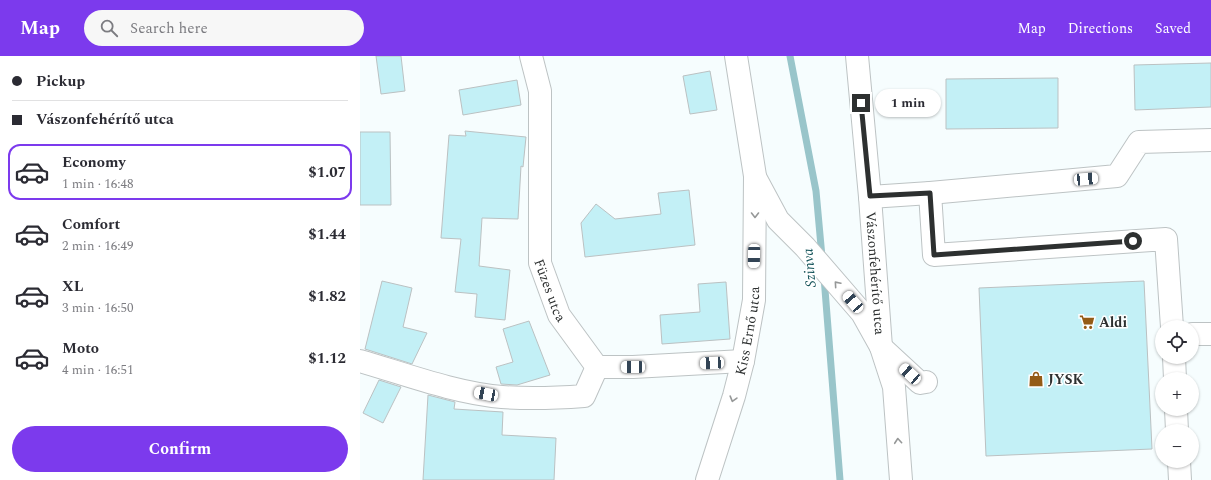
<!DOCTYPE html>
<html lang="en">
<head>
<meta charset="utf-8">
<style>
	body { margin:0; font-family:Spectral,serif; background:#f7f7f7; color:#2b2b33; height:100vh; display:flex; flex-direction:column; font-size:15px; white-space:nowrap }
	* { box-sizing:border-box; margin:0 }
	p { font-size:13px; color:#7c7c81 }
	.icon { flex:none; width:22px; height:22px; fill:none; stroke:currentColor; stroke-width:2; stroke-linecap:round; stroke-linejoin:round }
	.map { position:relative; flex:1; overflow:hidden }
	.panel { display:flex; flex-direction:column; background:#fff; width:360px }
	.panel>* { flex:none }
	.top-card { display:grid; align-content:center; height:88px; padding:0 12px; background:#fff }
	.controls { position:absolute; left:795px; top:264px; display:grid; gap:8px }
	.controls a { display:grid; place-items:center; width:44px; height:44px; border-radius:50%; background:#fff; box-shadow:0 1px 3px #0004; font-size:20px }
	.end { position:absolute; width:18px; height:18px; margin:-9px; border:5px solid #2d3030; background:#fff; box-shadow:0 0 0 2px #fff }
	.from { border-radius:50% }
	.bubble { position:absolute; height:28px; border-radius:14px; background:#fff; box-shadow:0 1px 3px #0004; font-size:13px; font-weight:700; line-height:28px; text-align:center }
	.car { position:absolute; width:12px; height:24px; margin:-12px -6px; border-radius:5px; box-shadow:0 0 3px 1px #0007; background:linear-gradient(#fff 24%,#345 0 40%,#fff 0 76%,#345 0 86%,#fff 0) }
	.top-card b { display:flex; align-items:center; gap:14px; height:38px; font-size:15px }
	.top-card b+b { border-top:1px solid #e1e1e2 }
	.top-card i { width:10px; height:10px; background:#2b2b33 }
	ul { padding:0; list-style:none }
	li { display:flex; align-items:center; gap:12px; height:56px; margin:0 8px 6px; padding:0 4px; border:2px solid transparent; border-radius:12px }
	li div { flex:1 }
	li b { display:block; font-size:15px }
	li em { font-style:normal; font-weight:700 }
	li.active { border-color:#7c3aed }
	li>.icon { width:36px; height:36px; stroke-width:1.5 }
	.primary-button { display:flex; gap:8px; margin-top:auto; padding:8px 12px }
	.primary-button a { flex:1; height:46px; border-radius:24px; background:#7c3aed; color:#fff; font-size:16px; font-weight:700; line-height:46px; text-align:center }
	header { display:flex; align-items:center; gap:24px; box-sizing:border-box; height:56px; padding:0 20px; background:#7c3aed; color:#fff }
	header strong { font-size:19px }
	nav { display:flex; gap:22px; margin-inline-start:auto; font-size:14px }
	.search { width:280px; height:36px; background:#f7f7f7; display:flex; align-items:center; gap:10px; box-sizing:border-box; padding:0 14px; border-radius:22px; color:#7c7c81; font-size:15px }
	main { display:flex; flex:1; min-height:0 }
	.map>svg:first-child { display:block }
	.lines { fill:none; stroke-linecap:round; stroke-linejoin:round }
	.stream { stroke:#99c5ca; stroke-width:7 }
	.building { fill:#c3f0f6; stroke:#bbc1c2 }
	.minor-casing { stroke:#bdc3c4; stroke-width:24 }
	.minor { stroke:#fff; stroke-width:22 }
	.oneway { stroke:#969898 }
	.route { stroke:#2d3030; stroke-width:5 }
	.labels { text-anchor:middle; stroke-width:3; stroke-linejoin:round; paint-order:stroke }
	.street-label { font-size:14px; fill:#2d3030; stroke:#fff }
	.poi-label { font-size:14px; font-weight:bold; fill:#2d3030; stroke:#fff; text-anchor:start }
	.water-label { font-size:15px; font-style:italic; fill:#15545a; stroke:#fff }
</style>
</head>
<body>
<header>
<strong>Map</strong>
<div class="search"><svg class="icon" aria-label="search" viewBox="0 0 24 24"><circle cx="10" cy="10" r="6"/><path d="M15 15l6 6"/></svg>Search here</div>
<nav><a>Map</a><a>Directions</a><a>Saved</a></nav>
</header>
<main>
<section class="panel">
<div class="top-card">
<b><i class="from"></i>Pickup</b>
<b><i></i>Vászonfehérítő utca</b>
</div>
<ul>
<li class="active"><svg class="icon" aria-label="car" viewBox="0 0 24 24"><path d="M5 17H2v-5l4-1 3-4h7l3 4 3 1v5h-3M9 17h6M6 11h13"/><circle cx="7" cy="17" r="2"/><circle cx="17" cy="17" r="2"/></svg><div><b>Economy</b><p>1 min · 16:48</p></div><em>$1.07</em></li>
<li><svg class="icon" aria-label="car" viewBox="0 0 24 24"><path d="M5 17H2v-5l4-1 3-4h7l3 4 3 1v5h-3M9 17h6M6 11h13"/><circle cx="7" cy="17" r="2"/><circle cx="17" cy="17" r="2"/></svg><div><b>Comfort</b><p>2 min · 16:49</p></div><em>$1.44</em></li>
<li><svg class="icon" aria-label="car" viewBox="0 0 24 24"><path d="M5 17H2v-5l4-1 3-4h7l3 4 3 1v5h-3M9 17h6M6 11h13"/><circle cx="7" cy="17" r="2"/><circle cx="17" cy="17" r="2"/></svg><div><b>XL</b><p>3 min · 16:50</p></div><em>$1.82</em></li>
<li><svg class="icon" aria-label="car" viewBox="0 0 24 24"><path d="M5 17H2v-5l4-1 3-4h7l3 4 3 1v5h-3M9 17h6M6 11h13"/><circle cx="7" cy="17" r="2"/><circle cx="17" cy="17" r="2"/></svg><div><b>Moto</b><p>4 min · 16:51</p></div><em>$1.12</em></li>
</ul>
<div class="primary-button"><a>Confirm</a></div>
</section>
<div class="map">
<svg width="851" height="424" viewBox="0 0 851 424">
	<rect width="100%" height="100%" fill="#f6fdfe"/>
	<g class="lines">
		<path class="stream" d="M430 0 456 135 462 201
			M464 221 480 424"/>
	</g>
	<path class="building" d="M16 0H41L45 35 21 38Z
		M851 7V51L775 54 774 9Z
		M350 15 357 54 330 58 323 20Z
		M698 22V72L586 73V23Z
		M157 24 161 49 103 59 99 34Z
		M105 75 166 81 163 111 161 110 158 163 122 162 119 210 150 214 145 264 115 261 117 238 95 236 101 183 81 182 89 79 106 80Z
		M0 76H30L31 149H0Z
		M329 134 335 189 225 201 221 167 236 148 255 163 301 158 298 137Z
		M22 225 52 232 43 271 67 277 52 308 5 293Z
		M784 225 792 393 626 400 619 232Z
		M366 226 370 283 302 288 300 259 340 256 338 228Z
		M169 265 190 319 157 329 141 328 136 311 153 306 143 273Z
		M19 324 41 331 23 367 3 357Z
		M68 339 95 346 94 353 143 356 142 379 196 382 194 424H63Z"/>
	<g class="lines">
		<g class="minor-casing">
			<g id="minor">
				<path id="s1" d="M171 0 180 35V207L199 259 237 311H273L383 305"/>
				<path id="s2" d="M497 0 510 141 521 291 534 331 541 424"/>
				<path d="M396 123 418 164 445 191 502 257 521 291 560 327 566 326"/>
				<path d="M570 137 574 199 806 183 812 271"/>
				<path d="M510 141 570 137 757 120 779 86 851 84"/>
				<path d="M832 278H851"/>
				<path d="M814 301 815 323"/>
				<path d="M0 305C45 318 95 337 142 341 170 343 197 342 224 340L237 311"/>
				<path d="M816 353 817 375"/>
				<path d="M819 405 820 424"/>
				<path id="s3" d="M347 424 374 340 383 305 394 244 395 120 376 0"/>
			</g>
		</g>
		<use href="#minor" class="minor"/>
	</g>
	<defs><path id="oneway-chevron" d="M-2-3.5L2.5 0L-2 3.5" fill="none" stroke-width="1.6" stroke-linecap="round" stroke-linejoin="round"/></defs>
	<g class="oneway">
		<use href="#oneway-chevron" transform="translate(395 159) rotate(90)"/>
		<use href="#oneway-chevron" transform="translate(477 228) rotate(-131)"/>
		<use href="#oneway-chevron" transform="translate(373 343) rotate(106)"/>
		<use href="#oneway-chevron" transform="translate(538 385) rotate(-95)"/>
	</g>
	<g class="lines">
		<path class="route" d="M501 47 510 140 570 137 574 199 773 185"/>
	</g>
	<defs>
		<g id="supermarket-bare" transform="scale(1.2)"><path d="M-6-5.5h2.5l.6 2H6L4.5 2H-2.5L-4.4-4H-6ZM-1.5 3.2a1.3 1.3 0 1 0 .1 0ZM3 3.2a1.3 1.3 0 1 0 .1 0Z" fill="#945b16" stroke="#fff" stroke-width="2.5" paint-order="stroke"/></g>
		<g id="shop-bare" transform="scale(1.2)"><path d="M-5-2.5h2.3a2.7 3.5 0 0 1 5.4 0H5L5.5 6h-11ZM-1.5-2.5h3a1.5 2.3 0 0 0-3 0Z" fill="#945b16" stroke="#fff" stroke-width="2.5" paint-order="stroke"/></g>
	</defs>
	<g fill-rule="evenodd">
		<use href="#supermarket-bare" x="727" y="266"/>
		<use href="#shop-bare" x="676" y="323"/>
	</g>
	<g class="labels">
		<g class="street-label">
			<text dy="5" stroke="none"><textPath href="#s2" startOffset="218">Vászonfehérítő utca</textPath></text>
			<text dy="5" stroke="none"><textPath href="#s1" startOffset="237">Füzes utca</textPath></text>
			<text dy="5" stroke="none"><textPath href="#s3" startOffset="155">Kiss Ernő utca</textPath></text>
		</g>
		<g class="poi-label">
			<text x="739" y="271">Aldi</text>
			<text x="688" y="328">JYSK</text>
		</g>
		<g class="water-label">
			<text transform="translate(449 212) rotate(-95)" y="5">Szinva</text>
		</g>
	</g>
</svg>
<div class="controls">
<a><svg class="icon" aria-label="locate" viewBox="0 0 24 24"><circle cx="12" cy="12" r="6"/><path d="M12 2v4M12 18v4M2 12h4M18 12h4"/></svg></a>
<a>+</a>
<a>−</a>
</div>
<i class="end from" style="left:773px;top:185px"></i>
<i class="end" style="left:501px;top:47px"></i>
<div class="bubble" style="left:515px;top:33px;width:66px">1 min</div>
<i class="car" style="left:726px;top:123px;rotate:85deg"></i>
<i class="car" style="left:394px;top:200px;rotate:181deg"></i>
<i class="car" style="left:493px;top:246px;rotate:319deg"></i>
<i class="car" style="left:352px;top:307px;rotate:267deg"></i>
<i class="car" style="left:273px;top:311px;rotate:270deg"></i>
<i class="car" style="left:550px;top:318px;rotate:312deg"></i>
<i class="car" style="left:126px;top:338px;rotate:281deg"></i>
</div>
</main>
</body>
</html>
